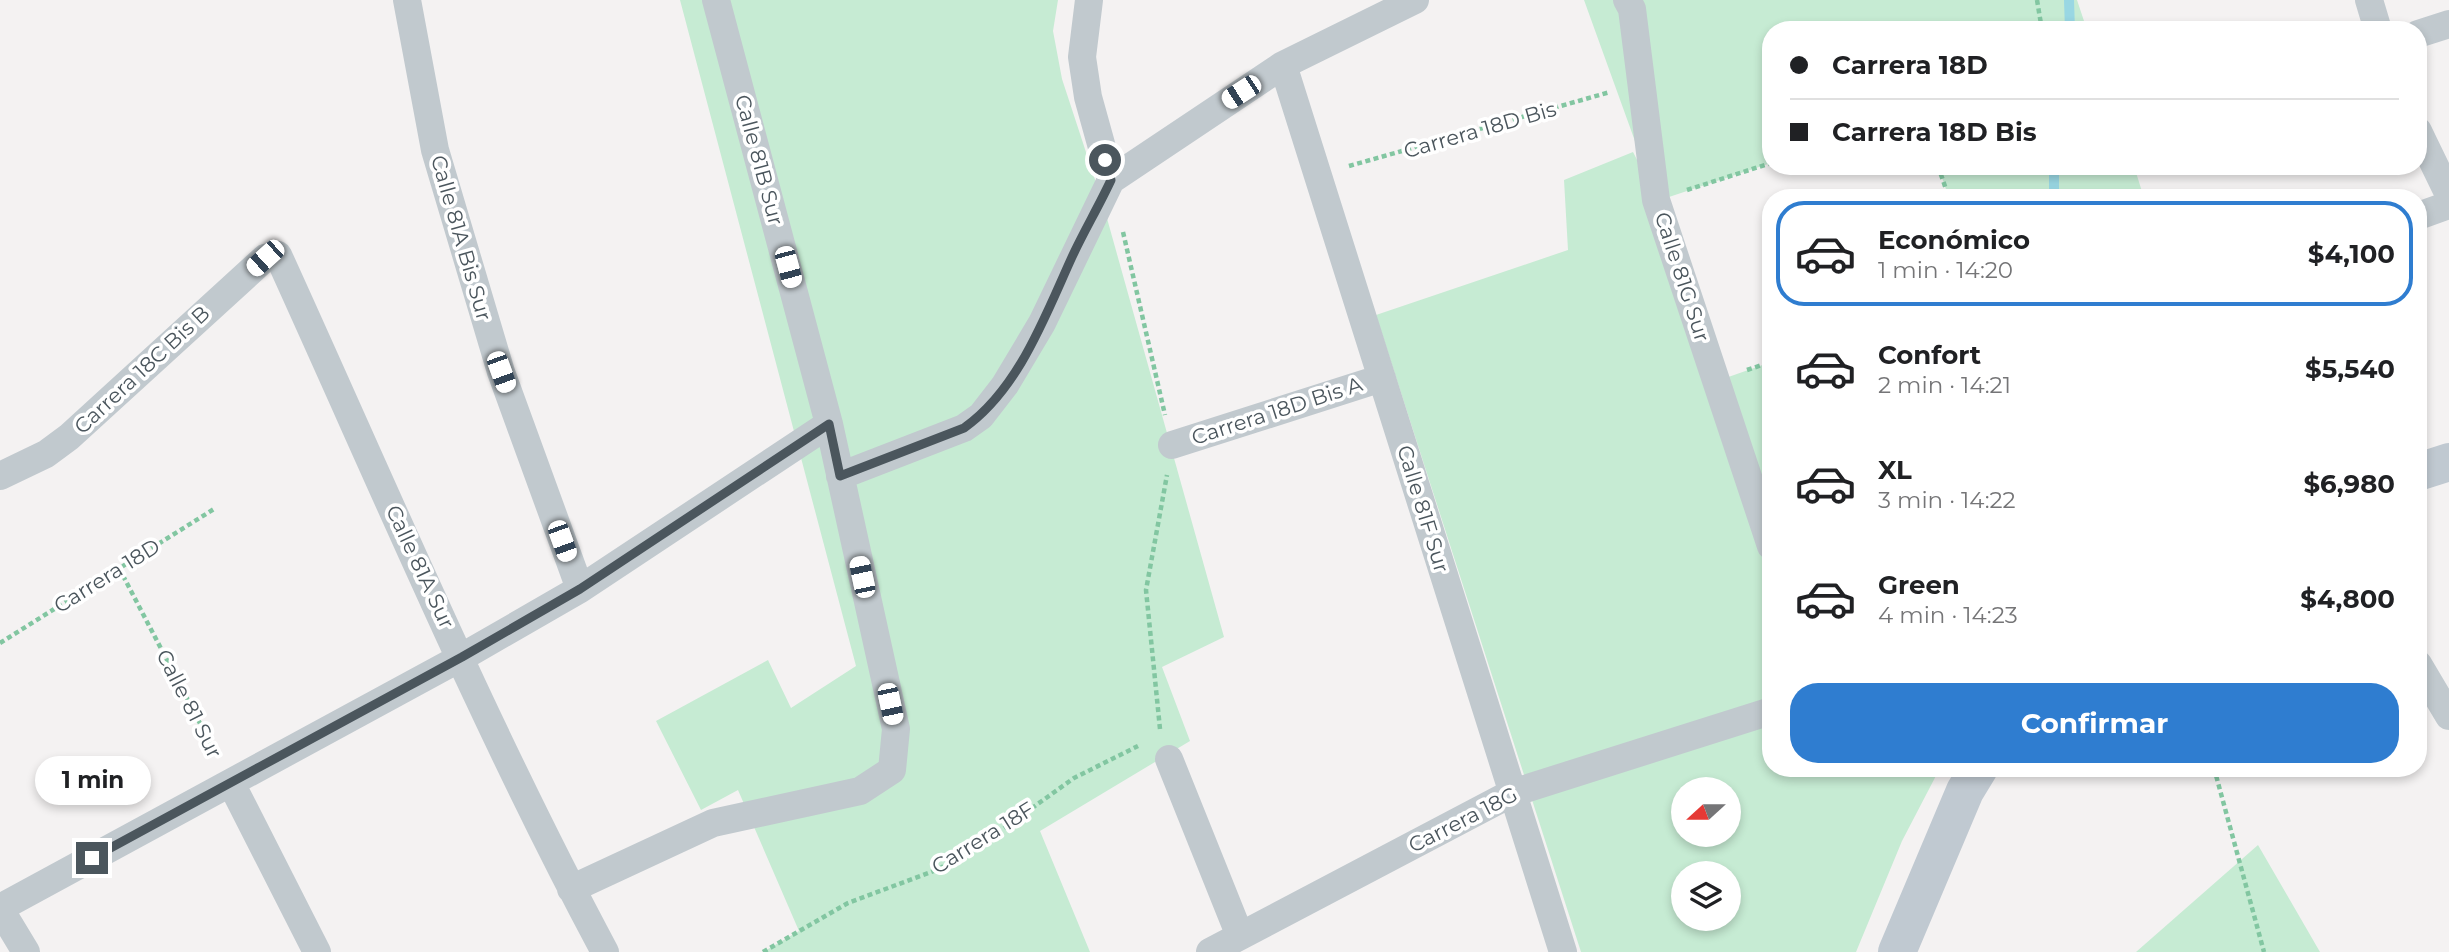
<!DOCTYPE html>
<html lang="es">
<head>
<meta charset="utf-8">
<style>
	body { margin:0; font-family:Montserrat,sans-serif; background:#f6f6f6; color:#202124; height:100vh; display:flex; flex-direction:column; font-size:26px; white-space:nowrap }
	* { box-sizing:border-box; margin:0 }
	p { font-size:23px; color:#757577 }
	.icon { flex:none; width:38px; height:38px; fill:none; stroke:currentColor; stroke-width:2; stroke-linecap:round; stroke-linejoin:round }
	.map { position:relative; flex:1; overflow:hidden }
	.sheet { position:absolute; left:1762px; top:189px; width:665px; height:588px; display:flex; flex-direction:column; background:#fff; border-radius:28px; box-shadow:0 4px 10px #0003 }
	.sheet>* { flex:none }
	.top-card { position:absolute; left:1762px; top:21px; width:665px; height:154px; border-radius:28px; box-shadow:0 4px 10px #0003; display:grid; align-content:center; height:154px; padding:0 28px; background:#fff }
	.needle { width:46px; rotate:249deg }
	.fabs { position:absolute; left:1671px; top:777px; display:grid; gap:14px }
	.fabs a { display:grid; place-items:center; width:70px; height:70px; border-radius:50%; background:#fff; box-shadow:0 4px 10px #0003; font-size:35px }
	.end { position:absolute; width:32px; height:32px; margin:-16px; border:9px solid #4b565d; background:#fff; box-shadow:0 0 0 4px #fff }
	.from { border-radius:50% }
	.bubble { position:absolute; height:49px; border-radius:24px; background:#fff; box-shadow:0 4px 10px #0003; font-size:23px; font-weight:700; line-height:49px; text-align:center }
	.car { position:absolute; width:21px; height:42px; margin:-21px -10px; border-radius:9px; box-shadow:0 0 5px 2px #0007; background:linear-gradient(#fff 24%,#345 0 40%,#fff 0 76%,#345 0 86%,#fff 0) }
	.top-card b { display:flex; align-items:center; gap:24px; height:66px; font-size:26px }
	.top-card b+b { border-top:2px solid #e0e0e0 }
	.top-card i { width:18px; height:18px; background:#202124 }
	ul { padding:12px 0 0; list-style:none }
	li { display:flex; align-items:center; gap:21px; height:105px; margin:0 14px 10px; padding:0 14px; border:4px solid transparent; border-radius:28px }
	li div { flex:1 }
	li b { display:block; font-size:26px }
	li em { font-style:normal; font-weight:700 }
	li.current { border-color:#2f7dd0 }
	li>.icon { width:63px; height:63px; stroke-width:1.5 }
	.cta { display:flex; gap:14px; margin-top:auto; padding:14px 28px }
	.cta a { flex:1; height:80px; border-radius:28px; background:#2f7dd0; color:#fff; font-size:28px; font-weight:700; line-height:80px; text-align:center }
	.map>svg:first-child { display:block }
	.grass { fill:#c6ebd3; fill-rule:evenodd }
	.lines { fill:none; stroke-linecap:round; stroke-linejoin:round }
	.stream { stroke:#99d7e3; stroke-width:10 }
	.path { stroke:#82c6a1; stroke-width:4.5; stroke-dasharray:5 3.5; stroke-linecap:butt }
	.street { stroke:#c1c9ce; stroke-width:28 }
	.secondary { stroke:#c0c9d1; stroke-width:38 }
	.route { stroke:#4b565d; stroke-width:9 }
	.labels { text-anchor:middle; stroke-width:7; stroke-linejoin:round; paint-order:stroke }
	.street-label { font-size:21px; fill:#4b565d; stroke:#fff }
</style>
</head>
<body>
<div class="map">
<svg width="2449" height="952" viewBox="0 0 2449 952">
	<rect width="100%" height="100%" fill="#f4f2f2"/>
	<path class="grass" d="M680 0H1058L1053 31 1062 79 1103 204 1224 637 1162 667 1190 741 1040 831 1090 952H763L799 931 738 790 701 810 656 721 768 660 791 708 856 666Z
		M1584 0H2077L2087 30H1771V163L1657 201 1717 381 1771 362V768H1940L1902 841 1856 952H1581L1376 315 1568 250 1564 180 1633 152 1653 191ZM1684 789H1729V835H1684ZM1684 873H1729V919H1684Z
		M1938 166H2134L2144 198H1949Z
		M2258 845 2320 952H2136Z"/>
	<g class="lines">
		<path class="stream" d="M2069 0 2070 30
			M2054 198V166"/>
		<path class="path" d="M2037 0 2042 30
			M1349 166 1610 92
			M1938 166 1949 198
			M1687 190 1771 163
			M1123 232 1165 415
			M1747 370 1771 362
			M119 568 216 754
			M0 643 214 509
			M1160 729 1146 590 1167 475
			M2214 768 2264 952
			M763 952 848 903 939 869 993 836 1074 778 1138 746"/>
		<path class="street" d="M407 0 435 150 501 372 580 589
			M1089 0 1082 57 1088 97 1111 180
			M1627 0 1632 9 1656 200 1771 546
			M2369 0 2378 30
			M2418 34 2449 24
			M1283 65 1563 952
			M2418 131 2449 195
			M2418 216 2449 205
			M1172 445 1382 378
			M0 476 46 454 69 437 265 258 278 255C384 488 484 726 605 952
			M840 476 964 428 981 416 1005 385 1042 323 1111 180 1283 65 1415 0
			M2418 664 2449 716
			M1169 759 1240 936
			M231 783 317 952
			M571 889 713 823 860 791 892 770 896 729 829 424 716 0
			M0 908 462 657 580 589 829 424
			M0 909 26 952
			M1210 952 1512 793 1771 711"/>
		<path class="secondary" d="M2418 472 2449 462
			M1897 952 1965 791 1979 768"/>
	</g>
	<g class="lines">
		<path class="route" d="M92 858 462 657 580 589 829 424 840 476 964 428C1019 389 1045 316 1072 257 1084 231 1099 206 1111 180L1105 160"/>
	</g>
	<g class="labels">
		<g class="street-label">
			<text transform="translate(1480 130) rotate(-16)" y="7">Carrera 18D Bis</text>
			<text transform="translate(759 160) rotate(75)" y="7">Calle 81B Sur</text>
			<text transform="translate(461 238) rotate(74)" y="7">Calle 81A Bis Sur</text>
			<text transform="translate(1682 277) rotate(72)" y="7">Calle 81G Sur</text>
			<text transform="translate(142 370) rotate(-43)" y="7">Carrera 18C Bis B</text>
			<text transform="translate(1277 411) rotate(-18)" y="7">Carrera 18D Bis A</text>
			<text transform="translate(1423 509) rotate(73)" y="7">Calle 81F Sur</text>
			<text transform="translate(420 567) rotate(65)" y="7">Calle 81A Sur</text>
			<text transform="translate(107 576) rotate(-32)" y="7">Carrera 18D</text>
			<text transform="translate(189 704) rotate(63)" y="7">Calle 81 Sur</text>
			<text transform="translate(1463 820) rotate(-27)" y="7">Carrera 18G</text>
			<text transform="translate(983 838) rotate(-32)" y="7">Carrera 18F</text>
		</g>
	</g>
</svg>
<div class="fabs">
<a><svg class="needle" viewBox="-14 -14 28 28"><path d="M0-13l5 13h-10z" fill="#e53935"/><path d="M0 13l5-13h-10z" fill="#757577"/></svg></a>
<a><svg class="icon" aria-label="layers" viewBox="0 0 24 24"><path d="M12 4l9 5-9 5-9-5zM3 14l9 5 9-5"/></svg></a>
</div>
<i class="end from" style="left:1105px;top:160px"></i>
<i class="end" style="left:92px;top:858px"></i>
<div class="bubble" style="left:35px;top:756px;width:116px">1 min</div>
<i class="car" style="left:1241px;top:92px;rotate:237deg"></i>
<i class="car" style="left:265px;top:258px;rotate:228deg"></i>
<i class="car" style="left:788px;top:267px;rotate:165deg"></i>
<i class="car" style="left:501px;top:372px;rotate:160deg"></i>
<i class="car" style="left:562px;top:541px;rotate:160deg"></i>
<i class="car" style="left:862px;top:577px;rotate:348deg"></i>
<i class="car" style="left:890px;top:704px;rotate:168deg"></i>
<div class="top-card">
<b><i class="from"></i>Carrera 18D</b>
<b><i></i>Carrera 18D Bis</b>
</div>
<section class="sheet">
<ul>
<li class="current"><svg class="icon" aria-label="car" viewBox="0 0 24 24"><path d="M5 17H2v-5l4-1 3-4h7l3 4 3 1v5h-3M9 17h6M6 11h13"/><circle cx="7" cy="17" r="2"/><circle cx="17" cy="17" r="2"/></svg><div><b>Económico</b><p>1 min · 14:20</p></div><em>$4,100</em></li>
<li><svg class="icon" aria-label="car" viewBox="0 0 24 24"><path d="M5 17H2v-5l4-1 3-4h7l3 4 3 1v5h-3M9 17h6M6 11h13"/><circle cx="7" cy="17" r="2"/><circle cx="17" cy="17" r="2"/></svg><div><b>Confort</b><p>2 min · 14:21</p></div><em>$5,540</em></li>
<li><svg class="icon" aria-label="car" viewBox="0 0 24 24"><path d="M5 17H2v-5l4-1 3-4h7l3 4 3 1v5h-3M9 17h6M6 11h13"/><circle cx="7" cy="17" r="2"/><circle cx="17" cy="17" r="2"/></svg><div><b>XL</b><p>3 min · 14:22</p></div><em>$6,980</em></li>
<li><svg class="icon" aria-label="car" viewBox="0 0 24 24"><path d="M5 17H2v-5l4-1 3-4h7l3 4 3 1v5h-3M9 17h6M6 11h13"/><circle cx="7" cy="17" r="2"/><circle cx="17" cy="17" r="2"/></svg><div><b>Green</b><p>4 min · 14:23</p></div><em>$4,800</em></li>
</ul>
<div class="cta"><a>Confirmar</a></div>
</section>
</div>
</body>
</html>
